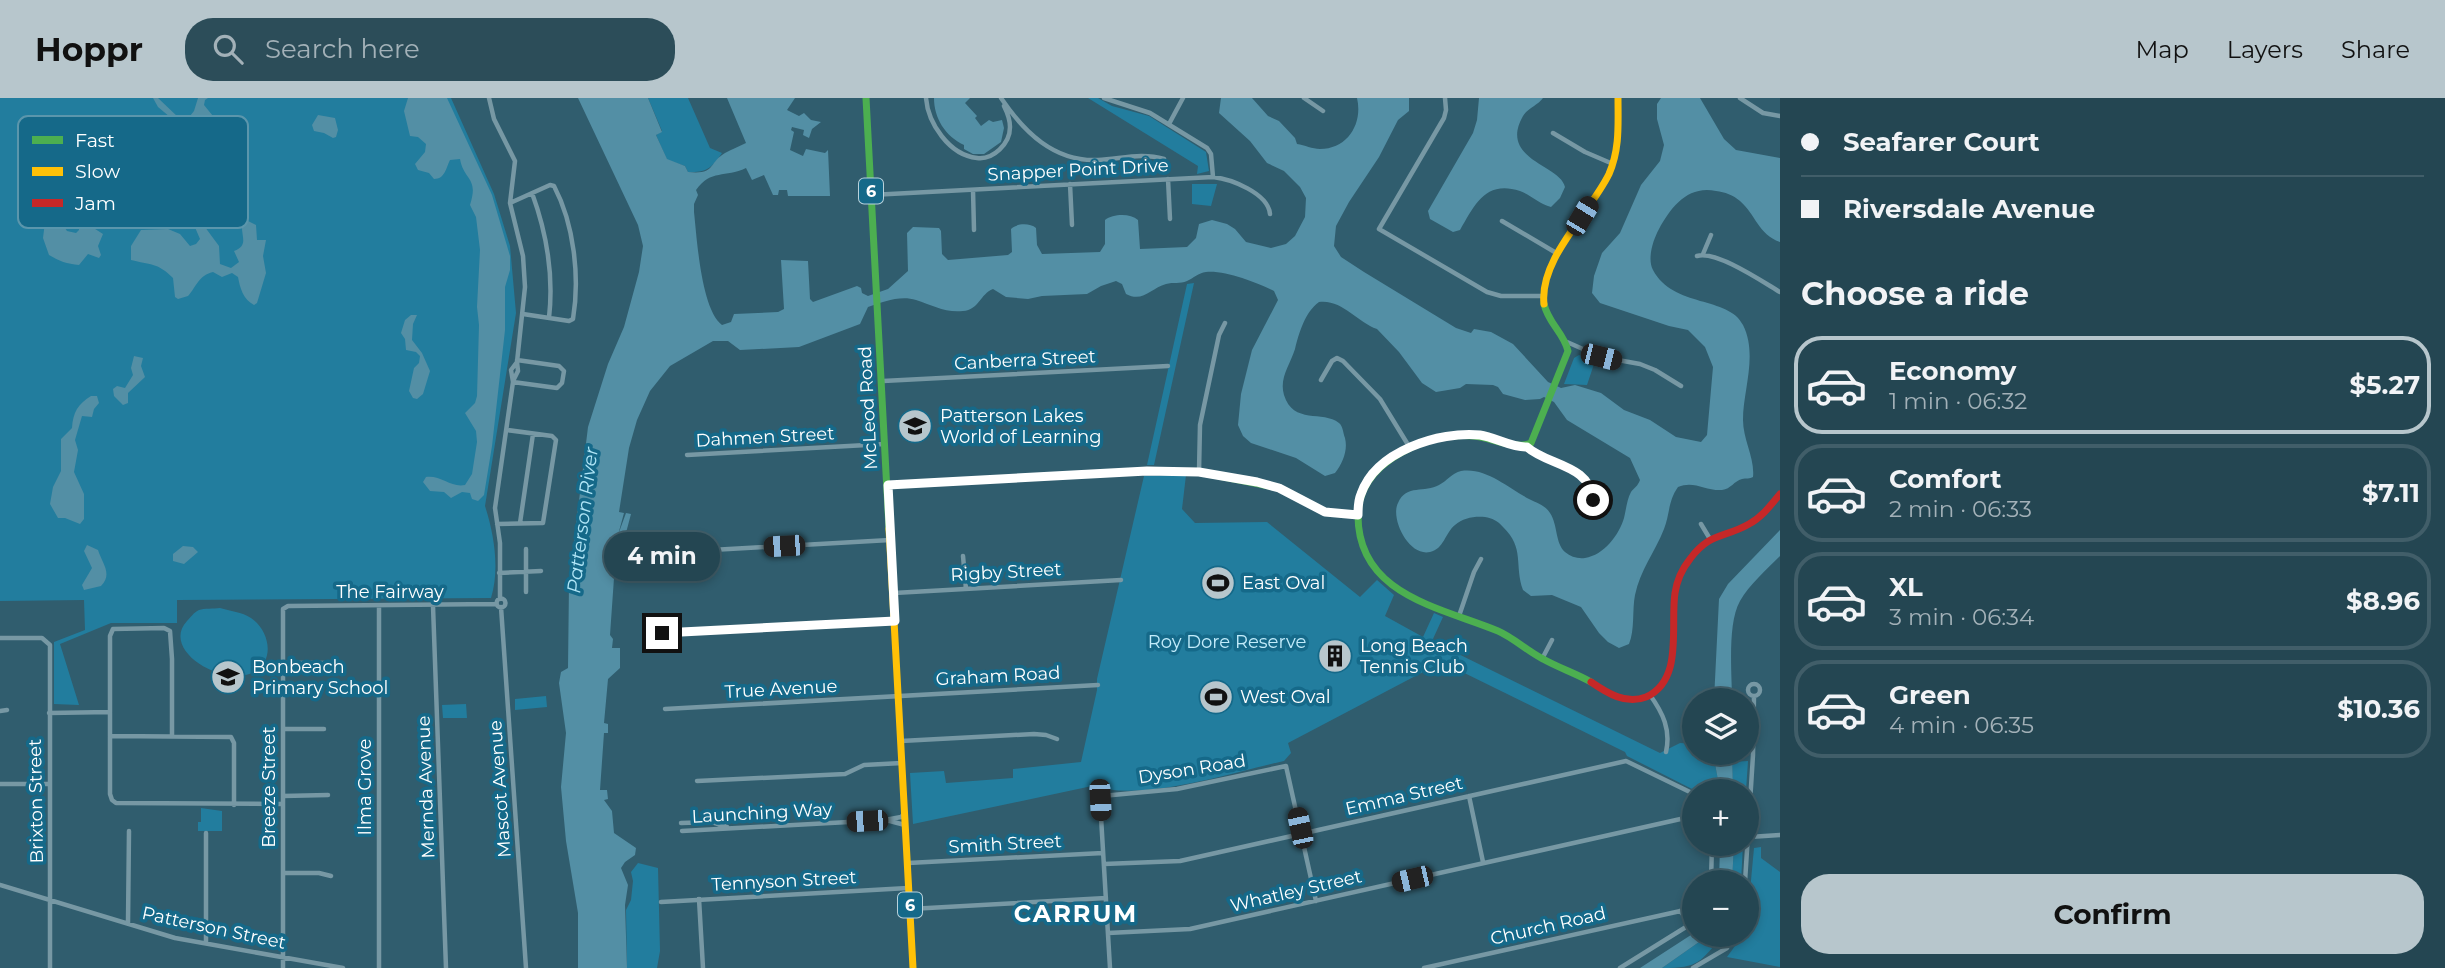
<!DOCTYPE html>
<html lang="en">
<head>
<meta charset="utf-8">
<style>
	body { margin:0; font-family:Montserrat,sans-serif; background:#2c4d59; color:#f1f3f6; height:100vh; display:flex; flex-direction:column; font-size:26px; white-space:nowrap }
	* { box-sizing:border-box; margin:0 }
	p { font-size:23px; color:#a3b1b8 }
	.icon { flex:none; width:38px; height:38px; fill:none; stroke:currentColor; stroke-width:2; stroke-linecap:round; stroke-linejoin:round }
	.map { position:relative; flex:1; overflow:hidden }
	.sheet { display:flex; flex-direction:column; background:#244652; width:665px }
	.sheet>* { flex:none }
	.hud { display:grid; align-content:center; height:154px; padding:0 21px; background:#244652 }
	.controls { position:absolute; left:1682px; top:590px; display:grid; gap:14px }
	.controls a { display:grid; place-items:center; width:77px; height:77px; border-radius:50%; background:#244652; box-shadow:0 4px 10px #0003,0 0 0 2px #415e69; font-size:35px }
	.end { position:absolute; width:32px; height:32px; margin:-16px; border:9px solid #fff; background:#111; box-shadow:0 0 0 4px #111 }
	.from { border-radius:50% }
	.bubble { position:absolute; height:49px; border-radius:24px; background:#244652; box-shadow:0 4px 10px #0003,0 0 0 2px #415e69; font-size:23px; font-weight:700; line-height:49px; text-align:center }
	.car { position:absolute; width:21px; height:42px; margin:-21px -10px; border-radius:9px; box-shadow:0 0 5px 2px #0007; background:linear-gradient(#222 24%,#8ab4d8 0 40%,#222 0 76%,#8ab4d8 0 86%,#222 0) }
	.hud b { display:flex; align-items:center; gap:24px; height:66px; font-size:26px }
	.hud b+b { border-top:2px solid #415e69 }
	.hud i { width:18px; height:18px; background:#f1f3f6 }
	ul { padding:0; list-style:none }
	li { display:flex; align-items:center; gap:21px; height:98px; margin:0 14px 10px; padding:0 7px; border:4px solid #415e69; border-radius:28px }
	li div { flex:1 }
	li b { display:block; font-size:26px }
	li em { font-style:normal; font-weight:700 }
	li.active { border-color:#b7c6cc }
	li>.icon { width:63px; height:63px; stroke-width:1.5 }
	h2 { padding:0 21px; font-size:32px; line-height:84px }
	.button { display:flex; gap:14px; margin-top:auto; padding:14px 21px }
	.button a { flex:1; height:80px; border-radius:28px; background:#b7c6cc; color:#111; font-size:28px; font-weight:700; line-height:80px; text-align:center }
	header { display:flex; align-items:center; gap:42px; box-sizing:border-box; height:98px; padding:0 35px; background:#b7c6cc; color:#111 }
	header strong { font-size:33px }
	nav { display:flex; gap:38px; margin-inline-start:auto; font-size:24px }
	.search { width:490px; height:63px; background:#2c4d59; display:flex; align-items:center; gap:18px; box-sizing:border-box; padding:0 24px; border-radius:28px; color:#a3b1b8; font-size:26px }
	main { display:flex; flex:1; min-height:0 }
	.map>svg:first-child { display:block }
	.green { fill:#227d9e }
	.water { fill:#538fa5; fill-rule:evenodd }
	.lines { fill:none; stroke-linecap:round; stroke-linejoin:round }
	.street { stroke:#7798a4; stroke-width:4.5 }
	.fast { stroke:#4caf50; stroke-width:7 }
	.slow { stroke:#ffc107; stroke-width:7 }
	.jam { stroke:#c62828; stroke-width:7 }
	.route { stroke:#fff; stroke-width:9 }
	.labels { text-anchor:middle; stroke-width:7; stroke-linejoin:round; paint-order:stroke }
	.shield { fill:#156989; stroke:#b9d2dc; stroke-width:2 }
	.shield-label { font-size:16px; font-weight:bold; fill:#fff }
	.street-label { font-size:18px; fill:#fff; stroke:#156989 }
	.poi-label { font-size:18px; fill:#fff; stroke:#156989; text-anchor:start }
	.park-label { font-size:18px; fill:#c2ecfb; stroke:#156989 }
	.water-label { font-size:19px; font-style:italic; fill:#b1e6f7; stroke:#156989 }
	.district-label { font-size:24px; font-weight:bold; letter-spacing:2px; fill:#fff; stroke:#156989 }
	.key { fill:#156989; stroke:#5b96ac; stroke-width:2 }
	.key-label { font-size:19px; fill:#fff }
</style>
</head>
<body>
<header>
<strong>Hoppr</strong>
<div class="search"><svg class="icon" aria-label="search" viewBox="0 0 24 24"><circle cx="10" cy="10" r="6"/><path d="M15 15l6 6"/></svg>Search here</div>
<nav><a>Map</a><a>Layers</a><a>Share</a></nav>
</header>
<main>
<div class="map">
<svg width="1780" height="870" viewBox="0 0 1780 870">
	<rect width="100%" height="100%" fill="#305d6e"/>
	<path class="green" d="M0 0H451L494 96 510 148 516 215 485 408C494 436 500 471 491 500L177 502V525H111L60 546 79 607 54 606V544L85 532 84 502 0 503Z
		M648 0H688L710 50 722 55C712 70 706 75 688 74L685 68 667 62 656 37 662 33Z
		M1088 0H1098L1112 8 1149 18 1206 54 1209 73 1197 76 1198 68Z
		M1192 86H1217L1211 108 1192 106Z
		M1194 185 1154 367H1147L1187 186Z
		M1579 257 1595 263 1587 287 1564 286 1574 260Z
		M1186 377 1182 411 1195 425 1267 424 1360 499 1377 482 1394 497 1385 518 1423 539 1434 515 1443 519 1432 543 1660 655 1680 645 1694 646V654L1713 655 1720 693H1696L1627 658 1625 654 1442 564 1288 645 1291 655 1284 663C1230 675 1144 704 1092 688L913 726 910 675 944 673 946 685 1013 680V671L1081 664 1097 592V581L1144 378Z
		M220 510C230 513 242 514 251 520 269 532 276 562 254 574 223 590 160 552 187 523 190 520 194 514 199 512 204 510 214 511 220 510Z
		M546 598 547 609 515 612V601Z
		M466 606 467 620H443L442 607Z
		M1748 663 1746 693H1733L1732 664Z
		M201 710 222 713V733H198V724H201Z
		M1734 746H1743L1741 784H1732Z
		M1761 749V760L1780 774V869L1727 859 1743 837 1746 836 1754 750Z
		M638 765 658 770 660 853 657 870H627L626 812 631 802 633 783 631 774Z
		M1709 837H1724C1699 864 1700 870 1662 870Z"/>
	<path class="water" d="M153 0H158L179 20 186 23 194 13 198 0H208L205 2 204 7 226 34 222 40 215 42 203 38 190 41 173 33 169 28 170 19 158 9Z
		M408 0H447L492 97 510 158V172L505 189V232L492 348 484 397 478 403 472 401 470 395 462 394 451 400 444 394 430 393 423 384 426 379C441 377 451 390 465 387L472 376 477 344 476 333 465 315 475 305 477 298 479 227 477 209 480 152 476 119 470 107C479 79 464 83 460 61L450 62C446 70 445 81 434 81L429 75 418 72 415 66 425 54 426 46 418 39 410 38 404 13Z
		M578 0H648L662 34 656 37 667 61 685 68 688 74C716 77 708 65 725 55 732 51 740 48 746 45L727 0H795L787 12 799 18 804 15 811 22 821 24 812 31 809 40 803 37 804 32 792 29 791 32 794 34 790 52 803 58 806 51 825 55 828 52 830 98H788L787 92H779L778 97H773L764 77 752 82 746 70C725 80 711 71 696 92L698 97 694 106V114C697 141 701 211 722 227L731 224 734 216 778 214 784 211 781 162 808 163 810 201 813 204 857 188 861 190 862 195 868 198 888 191 908 173 907 135 913 129 939 130 941 133 942 156 948 162 1008 157 1012 154 1011 131C1017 125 1030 125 1036 130L1037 147 1042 156 1100 154 1105 146V122C1113 116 1130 115 1138 122L1140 151 1187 149 1196 140 1199 126 1212 122 1227 126 1235 131 1246 144 1271 150 1286 146 1295 138 1305 119 1306 100 1300 89 1284 73 1267 65 1250 43 1219 15 1221 0H1252L1268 18 1279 23 1295 40 1297 46C1305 47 1312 51 1320 51 1348 51 1363 25 1357 0H1409V13L1398 22 1379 59 1349 104 1336 128 1334 148 1341 159 1364 174 1456 230 1471 235 1474 231 1491 234 1513 246 1548 284 1561 290 1575 287 1601 295 1624 312 1650 322 1676 339 1701 344 1707 337 1713 269 1705 249 1688 232 1669 228 1600 205 1592 195 1594 178 1602 155 1620 135 1641 87 1660 63 1664 47 1657 21V6L1661 0H1700L1724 41 1736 52 1780 60V144C1758 136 1756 117 1740 103 1733 97 1725 94 1716 93 1688 87 1671 109 1659 131 1653 142 1647 161 1653 172 1673 210 1729 198 1743 227 1758 257 1743 292 1743 322 1743 342 1755 360 1753 379 1750 381 1746 380 1742 381 1734 383 1731 391 1722 392 1705 393 1694 382 1678 389 1668 403 1670 416 1664 431 1655 454 1640 472 1635 497 1632 512 1635 532 1629 546L1619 550 1608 544 1599 535 1581 509 1552 497 1531 498 1523 492C1514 467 1525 450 1503 429 1498 423 1492 420 1485 419 1474 418 1463 420 1455 427 1445 435 1444 451 1430 454 1409 459 1390 421 1398 405 1406 386 1425 395 1439 387 1447 383 1452 375 1461 373 1486 369 1508 390 1529 401 1537 405 1545 407 1550 415 1558 427 1555 445 1565 454 1571 459 1578 461 1585 460 1604 457 1619 437 1624 420 1626 412 1627 401 1631 394 1634 390 1638 388 1640 382L1630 360 1567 322 1554 304 1544 299 1540 301 1525 302 1503 296 1498 289 1493 287 1466 286 1460 290 1436 294 1422 285 1399 254 1377 231C1357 224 1342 201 1319 204 1305 214 1299 235 1295 251 1290 267 1279 280 1284 297 1293 327 1323 312 1339 325 1343 328 1343 335 1345 340 1348 352 1343 365 1335 375L1325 378 1296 360 1251 345 1243 338 1238 327 1241 296 1252 252 1278 202 1274 193C1258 185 1225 172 1206 174 1198 175 1194 180 1187 183 1180 186 1173 184 1166 186 1151 190 1143 205 1126 196L1122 186 1116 183 1101 188 1087 196 1042 198 1028 201 1006 199 993 191C980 196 979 212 963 213 945 215 932 207 916 202 900 197 883 204 868 209L860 226 799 249 740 252 728 243H713L670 268 650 293 637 322 629 350 619 414 624 415 618 437 626 415 631 416 614 480 610 537 613 541 612 550H620V570L608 581 604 625 608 626V635H604L600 692H607L608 701 604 702 612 713 614 735 636 750 635 757 625 764 621 770 628 787 625 807 627 870H578V815L566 743 561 689 566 635 559 585 561 574 568 570 569 485 588 329 608 266 624 229 639 174 643 148 638 127Z
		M934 0H970L965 5 977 18 975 20 981 28 989 22 993 24 1002 22 1004 30 1001 44 984 56H973L964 51V47C945 38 934 20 934 0Z
		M1479 0H1543C1538 7 1528 10 1523 18 1498 62 1561 67 1565 89L1560 100 1551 109C1539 106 1531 97 1520 93 1485 82 1475 107 1460 132L1453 134 1430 121 1428 113 1473 35 1477 22Z
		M318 17 335 20 338 32 336 39 333 40 324 35 314 33 312 27Z
		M34 74C57 74 59 79 68 97H87L97 107 114 109 113 115 104 120 95 119 91 123 92 129 103 136 98 148 101 157 99 160 88 156 79 167C67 166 59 163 49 157L43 140 45 124 39 117 46 106 43 98 44 89 33 77ZM72 103 80 105 82 108 79 116V132L76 135 67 133 65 130 67 110Z
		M199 121 219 148 220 166 231 170 239 164 234 153C249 147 241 139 242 126L248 123 256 127 257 142H266L263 158 266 175 257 205 254 207C243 201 240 190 238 179L232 175 222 179 213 174C198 178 197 188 188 198L178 201 175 199 173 180C157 164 150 167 131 162V148L141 132 168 131 180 136 190 148 196 146 200 141 194 127Z
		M411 217H417L413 226 412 242 422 255 430 273 423 296 417 301 413 300 409 293 414 270 419 265 420 258 416 254 406 252 405 241 401 235 405 222Z
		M134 258 143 260 141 268 145 279 128 295V305L123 307 114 298 113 291 117 288 125 290 133 277 131 270Z
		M91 298H97L99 305 94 311 92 319 82 318 75 342 78 352 74 374 84 396V421L80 426 65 420H58L50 406 53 389 61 373V341L72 330C73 314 78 306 91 298Z
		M1780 432V458C1767 471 1749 487 1740 503 1727 526 1732 576 1732 602H1714L1719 501 1728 486Z
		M87 447 98 452C102 465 113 476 101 488L84 492 82 487 92 470 84 453Z
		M183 448 193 449 198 454 184 466 173 463V456Z
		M1713 655H1732L1733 693H1720Z
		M1720 746H1734L1732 784H1719Z
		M1694 835 1709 837 1662 870H1640Z"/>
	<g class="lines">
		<path class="street" d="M489 0 494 21 515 63 510 105 523 158 525 189 517 264 518 273 514 281
			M926 0C928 25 949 57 977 60 993 62 1010 46 1010 29 1010 22 1007 14 1004 8
			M1001 0C1024 34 1054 64 1098 62 1121 61 1141 54 1164 61
			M1104 0 1150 15 1207 50 1211 56 1213 79
			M1304 0 1323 13
			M1445 0 1446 12 1444 20 1379 131 1487 194 1501 198H1543
			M1740 0 1763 15 1780 18
			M1169 26 1183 0
			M1553 35 1585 54 1613 66
			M1168 81 1170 121
			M1070 86 1072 127
			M973 92 974 132
			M532 95C547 136 554 176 549 220
			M871 97 1213 79C1231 81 1268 95 1270 116
			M510 105 550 87 554 88C574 126 580 179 573 221L569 223 523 216
			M1502 123 1558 156
			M1703 156 1711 137
			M1697 158C1716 152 1763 184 1780 194
			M1567 244 1601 259 1640 266 1655 272 1681 288
			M1321 282 1332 263 1337 260 1343 263 1380 301 1410 350
			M883 283 1168 268
			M513 284 557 290 562 285 564 273 559 268 517 262
			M1527 349 1532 354 1572 372 1584 380 1592 392 1590 411
			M687 357 885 346
			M1199 374 1200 327 1219 237 1225 225
			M520 425 533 336
			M497 426 543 425 556 342 552 338 507 332
			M1701 426 1710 441
			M526 451V494
			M659 455 890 442
			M963 458 966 491
			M499 475 541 473
			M894 495 1121 482
			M496.5 505a4.5 4.5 0 1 1 9 0a4.5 4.5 0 1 1-9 0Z
			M500 501V445L495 410 513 284 511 272 517 264
			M379 508V870
			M433 508 446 870
			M501 509 526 870
			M1459 518 1474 474 1481 461
			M662 535 895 523
			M0 540H42L50 547V870
			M1542 561 1552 542
			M283 565H324
			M1748 592a6 6 0 1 1 12 0a6 6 0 1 1-12 0Z
			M1650 597C1663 615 1671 632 1666 654
			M665 611 1098 587
			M0 613 7 612
			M49 615 110 614
			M283 631H324
			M110 638 231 639 234 645V707
			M172 638V561L170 533 164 530 113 531 110 538V696L112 702 116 705 283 706
			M901 643 1034 636 1046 637 1057 641
			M697 683 845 676 864 667 902 665
			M0 686H49
			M283 698 328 697
			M1469 698 1483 764
			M886 722 905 727
			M681 725 712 724 727 729
			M682 733 885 722 901 719 905 715
			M1749 739 1780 737
			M908 765 1103 755
			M1104 766 1180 763 1626 663 1694 696
			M283 775H319L331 778
			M1711 784 1712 746
			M1745 784 1753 657 1754 598
			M0 787 175 840 343 870
			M699 801 703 870
			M661 804 908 790
			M910 811 1106 800
			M1680 813 1686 820V829
			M128 825 129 733
			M1108 835 1190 831 1694 718
			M206 845V735
			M283 870V511L288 508 496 506
			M1110 870 1100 702 1102 698 1177 691 1286 668 1316 803
			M1424 870 1694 810
			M1620 870 1694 824
			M1693 870 1727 850 1735 836"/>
		<path class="fast" d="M866 0 889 431
			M1544 206C1548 225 1564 235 1568 253L1531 345C1515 352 1492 340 1474 338 1453 336 1431 340 1412 349 1384 362 1359 383 1358 416 1357 497 1440 509 1498 533 1514 540 1527 553 1543 561 1559 570 1575 575 1591 584
			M888 387 1147 373 1199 374 1279 390 1325 414 1358 417"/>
		<path class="slow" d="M1544 206C1539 161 1590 115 1609 76 1620 51 1618 26 1618 0
			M889 431 913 870"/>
		<path class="jam" d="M1591 584C1607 595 1626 607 1646 599 1684 582 1670 528 1675 495 1677 482 1682 471 1690 461 1710 434 1725 440 1749 426 1762 419 1771 407 1780 396"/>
	</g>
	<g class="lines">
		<path class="route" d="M662 535 895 523 888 387 1147 373 1199 374 1257 384 1279 390 1325 414 1358 417C1358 410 1358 403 1361 396 1376 353 1439 333 1480 337 1495 339 1512 350 1527 349 1548 368 1590 366 1593 402"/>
	</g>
	<defs>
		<g id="school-disc" transform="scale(1.75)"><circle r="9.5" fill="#b7c6cc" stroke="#156989"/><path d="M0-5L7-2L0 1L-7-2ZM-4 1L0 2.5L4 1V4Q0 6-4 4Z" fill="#111"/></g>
		<g id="stadium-disc" transform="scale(1.75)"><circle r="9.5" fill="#b7c6cc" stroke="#156989"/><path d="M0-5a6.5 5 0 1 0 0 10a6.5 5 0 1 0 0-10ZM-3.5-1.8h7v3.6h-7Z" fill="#111"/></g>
		<g id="building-disc" transform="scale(1.75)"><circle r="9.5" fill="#b7c6cc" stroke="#156989"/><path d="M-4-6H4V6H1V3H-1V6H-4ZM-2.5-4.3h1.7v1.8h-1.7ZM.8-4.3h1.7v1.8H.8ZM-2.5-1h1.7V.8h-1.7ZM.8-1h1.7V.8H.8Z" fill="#111"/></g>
	</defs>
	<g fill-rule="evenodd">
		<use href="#school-disc" x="915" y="328"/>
		<use href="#stadium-disc" x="1218" y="485"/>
		<use href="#building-disc" x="1335" y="558"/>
		<use href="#school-disc" x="228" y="579"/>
		<use href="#stadium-disc" x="1216" y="599"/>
	</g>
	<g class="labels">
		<g class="shield">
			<rect x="859" y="80.5" width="24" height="25" rx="5"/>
			<rect x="898" y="794.5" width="24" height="25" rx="5"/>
		</g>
		<g class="shield-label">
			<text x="871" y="99">6</text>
			<text x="910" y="813">6</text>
		</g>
		<g class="street-label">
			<text transform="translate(1078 72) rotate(-3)" y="6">Snapper Point Drive</text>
			<text transform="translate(1025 262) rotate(-3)" y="6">Canberra Street</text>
			<text transform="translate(868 310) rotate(-93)" y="6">McLeod Road</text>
			<text transform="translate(765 339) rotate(-3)" y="6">Dahmen Street</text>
			<text transform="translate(1006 474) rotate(-3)" y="6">Rigby Street</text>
			<text x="390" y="500">The Fairway</text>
			<text transform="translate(998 578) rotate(-3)" y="6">Graham Road</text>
			<text transform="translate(781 591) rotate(-3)" y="6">True Avenue</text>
			<text transform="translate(1192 671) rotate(-9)" y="6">Dyson Road</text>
			<text transform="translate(269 689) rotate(-90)" y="6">Breeze Street</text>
			<text transform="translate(365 689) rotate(-90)" y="6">Ilma Grove</text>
			<text transform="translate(426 689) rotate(-92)" y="6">Mernda Avenue</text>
			<text transform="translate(500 691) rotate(-94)" y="6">Mascot Avenue</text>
			<text transform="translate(1404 698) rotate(-13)" y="6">Emma Street</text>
			<text transform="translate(36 703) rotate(-91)" y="6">Brixton Street</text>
			<text transform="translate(762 715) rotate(-3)" y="6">Launching Way</text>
			<text transform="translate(1005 746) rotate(-3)" y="6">Smith Street</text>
			<text transform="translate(784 783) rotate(-3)" y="6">Tennyson Street</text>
			<text transform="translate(1296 793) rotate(-13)" y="6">Whatley Street</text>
			<text transform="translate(1548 828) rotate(-13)" y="6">Church Road</text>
			<text transform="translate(214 830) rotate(12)" y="6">Patterson Street</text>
		</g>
		<g class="poi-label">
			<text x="940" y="324">Patterson Lakes<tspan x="940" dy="21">World of Learning</tspan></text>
			<text x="1242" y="491">East Oval</text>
			<text x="1360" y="554">Long Beach<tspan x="1360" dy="21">Tennis Club</tspan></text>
			<text x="252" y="575">Bonbeach<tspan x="252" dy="21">Primary School</tspan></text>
			<text x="1240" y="605">West Oval</text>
		</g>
		<g class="park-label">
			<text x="1227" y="550">Roy Dore Reserve</text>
		</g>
		<g class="water-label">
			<text transform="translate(582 422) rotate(-83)" y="7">Patterson River</text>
		</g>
		<g class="district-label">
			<text x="1076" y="824">CARRUM</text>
		</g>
	</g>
	<rect x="18" y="18" width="230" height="112" rx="10" class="key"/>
	<rect x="32" y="38" width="31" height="8" fill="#4caf50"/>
	<rect x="32" y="69" width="31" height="9" fill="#ffc107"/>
	<rect x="32" y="101" width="31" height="8" fill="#c62828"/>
	<g class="key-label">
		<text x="75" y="49">Fast</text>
		<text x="75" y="80">Slow</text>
		<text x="75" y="112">Jam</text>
	</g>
</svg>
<div class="controls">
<a><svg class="icon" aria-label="layers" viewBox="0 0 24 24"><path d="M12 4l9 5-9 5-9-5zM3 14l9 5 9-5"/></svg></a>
<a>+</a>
<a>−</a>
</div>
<i class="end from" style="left:1593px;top:402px"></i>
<i class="end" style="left:662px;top:535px"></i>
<div class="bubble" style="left:604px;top:434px;width:116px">4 min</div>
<i class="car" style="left:1582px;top:118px;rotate:31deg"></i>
<i class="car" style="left:1601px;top:259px;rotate:104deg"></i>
<i class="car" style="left:784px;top:448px;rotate:267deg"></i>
<i class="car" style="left:1100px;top:702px;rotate:177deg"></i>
<i class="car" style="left:867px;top:723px;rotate:267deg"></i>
<i class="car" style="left:1300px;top:730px;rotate:348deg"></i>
<i class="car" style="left:1412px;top:781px;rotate:257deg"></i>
</div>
<section class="sheet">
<div class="hud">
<b><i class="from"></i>Seafarer Court</b>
<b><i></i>Riversdale Avenue</b>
</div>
<h2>Choose a ride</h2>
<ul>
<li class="active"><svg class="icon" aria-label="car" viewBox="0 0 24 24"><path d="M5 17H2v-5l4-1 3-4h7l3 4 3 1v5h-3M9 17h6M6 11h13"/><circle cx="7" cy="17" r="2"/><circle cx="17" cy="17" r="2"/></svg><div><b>Economy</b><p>1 min · 06:32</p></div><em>$5.27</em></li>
<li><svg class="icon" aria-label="car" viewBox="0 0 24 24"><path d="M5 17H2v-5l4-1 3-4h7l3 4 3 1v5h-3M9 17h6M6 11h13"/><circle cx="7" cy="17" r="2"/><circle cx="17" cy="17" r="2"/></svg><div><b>Comfort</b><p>2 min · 06:33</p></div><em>$7.11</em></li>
<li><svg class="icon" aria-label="car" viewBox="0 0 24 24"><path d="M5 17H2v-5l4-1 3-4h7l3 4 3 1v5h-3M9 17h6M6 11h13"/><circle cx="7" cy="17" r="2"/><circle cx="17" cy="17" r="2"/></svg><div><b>XL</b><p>3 min · 06:34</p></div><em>$8.96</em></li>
<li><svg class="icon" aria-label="car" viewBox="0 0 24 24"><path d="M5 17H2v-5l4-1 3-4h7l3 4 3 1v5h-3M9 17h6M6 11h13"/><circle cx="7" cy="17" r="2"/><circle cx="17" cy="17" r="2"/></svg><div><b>Green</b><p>4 min · 06:35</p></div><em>$10.36</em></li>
</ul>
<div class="button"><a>Confirm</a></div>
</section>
</main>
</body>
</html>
